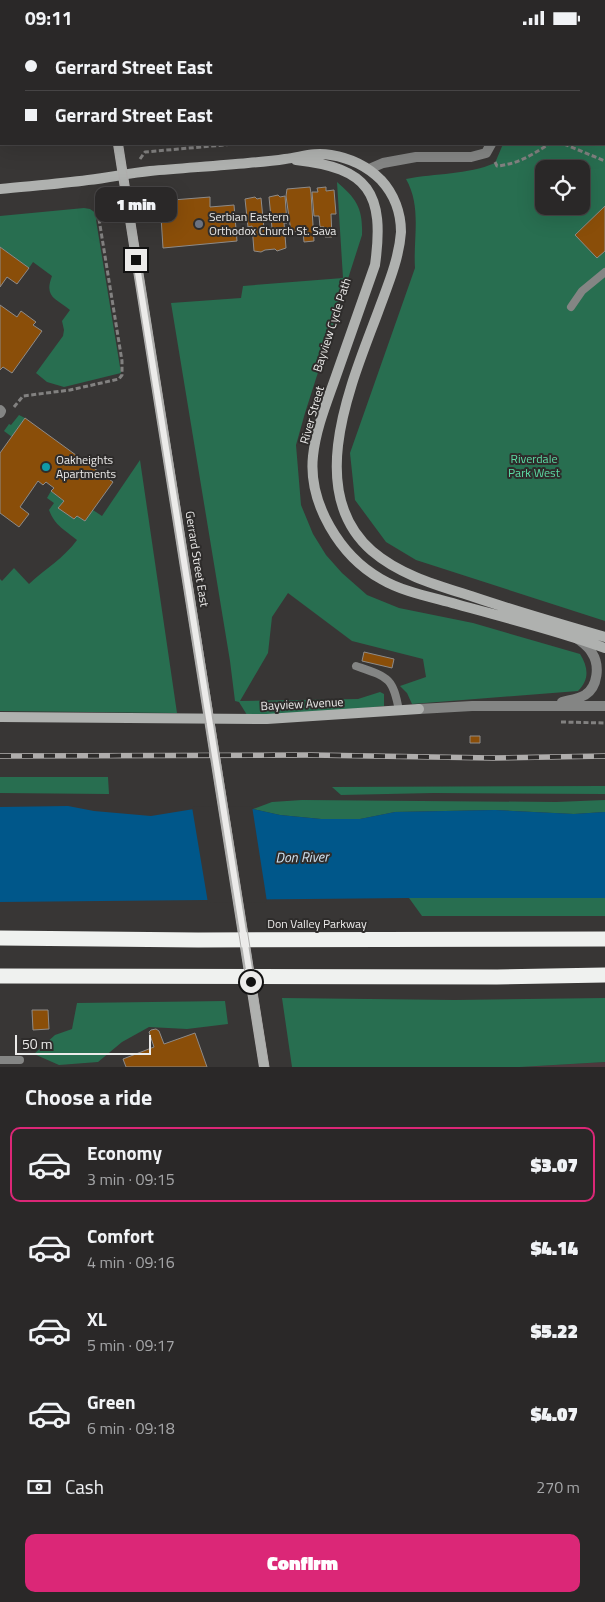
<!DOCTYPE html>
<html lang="en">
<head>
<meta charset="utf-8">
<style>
	body { margin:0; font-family:"Titillium Web",sans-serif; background:#363434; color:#f1f3f6; height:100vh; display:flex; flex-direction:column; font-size:19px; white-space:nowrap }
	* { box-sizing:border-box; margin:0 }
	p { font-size:16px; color:#a5a6a8 }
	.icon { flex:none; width:28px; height:28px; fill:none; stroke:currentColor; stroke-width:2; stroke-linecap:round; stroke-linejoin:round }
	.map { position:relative; height:1032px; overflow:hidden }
	.sheet { display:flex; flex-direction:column; background:#2a2828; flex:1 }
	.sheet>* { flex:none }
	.guide { position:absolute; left:0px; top:0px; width:605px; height:110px; box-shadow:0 5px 20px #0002,0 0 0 1px #464445; display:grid; align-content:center; height:110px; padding:0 25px; background:#2a2828 }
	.controls { position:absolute; left:535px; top:125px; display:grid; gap:10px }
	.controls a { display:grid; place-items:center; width:55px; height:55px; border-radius:10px; background:#2a2828; box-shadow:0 5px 20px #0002,0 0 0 1px #464445; font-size:25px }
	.scale { position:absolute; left:15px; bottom:12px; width:136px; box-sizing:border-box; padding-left:5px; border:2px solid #ecebea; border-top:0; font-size:14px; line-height:18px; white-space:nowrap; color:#ecebea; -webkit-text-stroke:4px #2e2c2b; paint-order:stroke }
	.end { position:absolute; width:22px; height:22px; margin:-11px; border:6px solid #ecebea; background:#111; box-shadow:0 0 0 2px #111 }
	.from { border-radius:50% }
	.bubble { position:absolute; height:35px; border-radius:10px; background:#2a2828; box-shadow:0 5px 20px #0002,0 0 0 1px #464445; font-size:16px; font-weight:800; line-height:35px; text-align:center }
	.guide b { display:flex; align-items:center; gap:18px; height:48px; font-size:19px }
	.guide b+b { border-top:1px solid #464445 }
	.guide i { width:12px; height:12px; background:#f1f3f6 }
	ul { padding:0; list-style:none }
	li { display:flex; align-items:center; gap:15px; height:75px; margin:0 10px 8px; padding:0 15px; border:2px solid transparent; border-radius:10px }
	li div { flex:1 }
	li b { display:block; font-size:19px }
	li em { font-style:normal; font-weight:800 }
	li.current { border-color:#db2777 }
	li>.icon { width:45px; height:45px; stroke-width:1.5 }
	h2 { padding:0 25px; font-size:22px; line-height:60px }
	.pay { display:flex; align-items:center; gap:12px; height:55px; padding:0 25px; font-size:19px }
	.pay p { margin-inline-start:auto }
	.action { display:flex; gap:10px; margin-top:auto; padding:10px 25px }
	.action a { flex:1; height:58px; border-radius:10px; background:#db2777; color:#fff; font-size:20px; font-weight:800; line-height:58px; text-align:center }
	.status { display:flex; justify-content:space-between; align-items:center; height:35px; padding:0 25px; background:#2a2828; direction:ltr }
	.status svg { height:14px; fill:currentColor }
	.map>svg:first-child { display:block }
	.medical { fill:#4d383d }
	.green { fill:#286e50; fill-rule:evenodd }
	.water { fill:#00578a }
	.pier { fill:#383635 }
	.building { fill:#8a4e09; stroke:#8e8b89 }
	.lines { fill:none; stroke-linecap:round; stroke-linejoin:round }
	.path { stroke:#828180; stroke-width:3; stroke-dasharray:5 2.5; stroke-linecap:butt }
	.lane { stroke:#848584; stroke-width:8 }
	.street { stroke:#848584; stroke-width:10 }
	.secondary { stroke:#afb1af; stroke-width:10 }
	.highway { stroke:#eff1ef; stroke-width:15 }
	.tram { stroke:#afadac; stroke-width:1 }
	.rail-casing { stroke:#afadac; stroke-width:5.5 }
	.rail { stroke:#2e2c2b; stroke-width:4; stroke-dasharray:11; stroke-linecap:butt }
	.route { stroke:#ecebea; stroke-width:6 }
	.worship-dot { fill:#6b7280; stroke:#2e2c2b; stroke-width:2 }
	.culture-dot { fill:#0f9aa8; stroke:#2e2c2b; stroke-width:2 }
	.labels { text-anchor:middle; stroke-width:4; stroke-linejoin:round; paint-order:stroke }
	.poi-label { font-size:12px; fill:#ecebea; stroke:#2e2c2b; text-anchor:start }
	.street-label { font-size:12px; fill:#ecebea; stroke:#2e2c2b }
	.park-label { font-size:12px; fill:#5ddca5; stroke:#2e2c2b }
	.water-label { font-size:14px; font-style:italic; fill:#d0e2f1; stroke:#2e2c2b }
</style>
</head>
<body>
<div class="status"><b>09:11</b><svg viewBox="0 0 49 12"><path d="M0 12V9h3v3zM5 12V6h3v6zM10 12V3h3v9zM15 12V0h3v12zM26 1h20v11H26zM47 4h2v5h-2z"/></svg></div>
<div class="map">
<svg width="605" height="1032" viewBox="0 0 605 1032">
	<rect width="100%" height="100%" fill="#383635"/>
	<path class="medical" d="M605 1027V1032H520Z"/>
	<path class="green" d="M593 0H605V586L416 525 386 507 355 465 350 418 415 233C413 203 422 172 406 144 436 138 467 140 495 128L503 109H604V1ZM544 134H581V171H544Z
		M337 147C357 164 363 174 362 200L305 378 296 410 301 470 313 499 326 520 342 538 367 560 399 573 473 588 580 619C588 632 590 644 578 656L412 669 407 658 400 651 426 642 423 624 352 606 288 558 272 582 268 618 240 666 358 664 380 657 384 659V671L315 678 247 680 239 667 235 666 230 626 171 268 241 263 243 251 343 243Z
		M84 173 90 174 100 181 96 185 121 338 64 352 47 347 36 338 63 301 64 295 62 286 70 275C55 263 44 262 52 241L33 227 29 233 0 212V181Z
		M19 380 25 383 12 402 4 396 9 389 11 390Z
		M140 425 177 678 0 676V544L2 546 14 533 29 549C45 534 64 523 77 505 65 495 55 491 49 475L54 468 47 463 51 456 64 466 59 473 74 484 77 481 85 486 93 475 102 481Z
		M0 742H108L109 759 0 758Z
		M605 751V759L433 758 341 760 332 752Z
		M302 765 556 767 605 765V777L574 779 495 775 395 777 360 784H321L280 780 253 774 272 767Z
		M409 863H605V881H422Z
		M282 963 455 965 605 963V1027L520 1032H292Z
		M225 966 228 989 187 994 149 992 122 1007 98 1027 59 1030 34 1019 55 1000 72 994 77 968Z"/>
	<path class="water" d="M68 771 94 776 151 781 194 774H253L280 780 321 784H360L395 777 495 775 574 779 605 777V863H409L0 867V772Z"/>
	<path class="pier" d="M252 771 267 867 208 868 192 772Z"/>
	<path class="building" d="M131 0H190L188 1Z
		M437 0H468V1H426Z
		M516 0H556V1H517Z
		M310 152 311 158 314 206 304 207 303 196 291 197 286 161 287 154Z
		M326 152V156L334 155 336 179H331L332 202H325L324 192H320L319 181H314L312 157H318L317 153Z
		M278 160 280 162 285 161 287 188H284L286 213 277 216 275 214 265 215 261 217 254 216 252 191 248 192 245 164 255 162 257 164 261 163 264 194 272 193 269 162Z
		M210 162V172L234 170 237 206 163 213 160 166Z
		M605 171V216L597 223 575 200Z
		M0 212 29 233 17 249 7 242 0 252Z
		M0 270 17 282 21 276 36 287 33 290 42 296 12 338 3 332 0 335Z
		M25 383 113 447 85 486 77 481 74 484 58 473 64 466 51 456 54 453 46 447 43 450 38 446 20 472 29 479 19 492 0 478V418Z
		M364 617 394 624 392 633 362 626Z
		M470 701H480V708H470Z
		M32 975H48L49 994 33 995Z
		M156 994 159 996 164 1009 195 998 207 1032H126L123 1024 154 1012 149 997 151 995Z"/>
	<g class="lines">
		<path class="path" d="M604 54 605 53
			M264 109H281
			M564 109 605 126
			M140 124 145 117 235 109
			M495 127 497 131C518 129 532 120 549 109
			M14 372 23 361 70 355 119 344 122 340V326L99 184 102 178
			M561 687 605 688"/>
		<path class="lane" d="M588 0V1
			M332 1 348 0
			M571 272 582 256 605 237
			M356 631C388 642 393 642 399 676
			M0 1025H20"/>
		<path class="street" d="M489 0V1
			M369 134 383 128 416 122H471L486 118 491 109
			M0 375 1 376 0 378
			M562 667C569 665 578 664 585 660 598 652 600 630 592 618 589 612 583 608 578 604
			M419 674 472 671H605"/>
		<path class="secondary" d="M101 0V1
			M118 109 264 1032
			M296 125C369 133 385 158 375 230 362 267 349 304 336 341 327 367 316 393 313 421 308 468 340 521 381 544 403 557 431 562 456 569 506 583 556 595 605 613
			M0 154C29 151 59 149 88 145 109 143 129 138 150 136 183 133 216 131 248 128 261 127 273 126 285 124 302 122 313 117 331 120 350 123 367 131 381 145 394 159 401 178 401 197 399 225 387 252 378 277 352 347 303 456 372 516 400 540 436 550 471 561 515 576 560 589 605 602
			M0 682 267 684 419 674"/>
		<path class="highway" d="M0 903 198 905 605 904
			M0 941 497 942 605 940"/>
		<path class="tram" d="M97 0V1
			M105 0 106 1
			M114 109 260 1032
			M122 109 269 1032"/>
		<g class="rail-casing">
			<path id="rail" d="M0 721 311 720 493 723 605 721"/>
		</g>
		<use href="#rail" class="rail"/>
	</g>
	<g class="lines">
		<path class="route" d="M136 225 251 947"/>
	</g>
	<circle class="worship-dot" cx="199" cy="189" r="5"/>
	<circle class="culture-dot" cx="46" cy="432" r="5"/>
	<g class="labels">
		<g class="poi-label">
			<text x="209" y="186">Serbian Eastern<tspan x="209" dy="14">Orthodox Church St. Sava</tspan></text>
			<text x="56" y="429">Oakheights<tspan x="56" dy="14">Apartments</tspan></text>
		</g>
		<g class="street-label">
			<text transform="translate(332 290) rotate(-72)" y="4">Bayview Cycle Path</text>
			<text transform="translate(312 380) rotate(-74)" y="4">River Street</text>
			<text transform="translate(197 524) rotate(81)" y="4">Gerrard Street East</text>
			<text transform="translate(302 669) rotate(-3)" y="4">Bayview Avenue</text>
			<text x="317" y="893">Don Valley Parkway</text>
		</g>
		<g class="park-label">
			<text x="534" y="428">Riverdale<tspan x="534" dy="14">Park West</tspan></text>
		</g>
		<g class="water-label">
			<text transform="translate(302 822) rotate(-1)" y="5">Don River</text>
		</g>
	</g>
</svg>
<div class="controls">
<a><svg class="icon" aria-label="locate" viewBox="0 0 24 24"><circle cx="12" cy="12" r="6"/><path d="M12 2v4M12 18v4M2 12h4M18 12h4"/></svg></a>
</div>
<div class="scale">50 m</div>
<i class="end from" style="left:251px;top:947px"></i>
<i class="end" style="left:136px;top:225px"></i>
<div class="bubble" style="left:95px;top:152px;width:82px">1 min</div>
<div class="guide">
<b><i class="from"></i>Gerrard Street East</b>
<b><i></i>Gerrard Street East</b>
</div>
</div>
<section class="sheet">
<h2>Choose a ride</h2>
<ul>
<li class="current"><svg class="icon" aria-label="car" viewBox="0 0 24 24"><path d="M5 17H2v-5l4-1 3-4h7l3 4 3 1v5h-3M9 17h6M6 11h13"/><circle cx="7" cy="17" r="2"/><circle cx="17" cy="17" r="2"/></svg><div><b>Economy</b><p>3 min · 09:15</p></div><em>$3.07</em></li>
<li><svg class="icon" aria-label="car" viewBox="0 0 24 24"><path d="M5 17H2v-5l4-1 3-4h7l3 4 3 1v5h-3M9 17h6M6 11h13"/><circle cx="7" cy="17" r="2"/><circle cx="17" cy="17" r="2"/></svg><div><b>Comfort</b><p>4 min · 09:16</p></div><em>$4.14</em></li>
<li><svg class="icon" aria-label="car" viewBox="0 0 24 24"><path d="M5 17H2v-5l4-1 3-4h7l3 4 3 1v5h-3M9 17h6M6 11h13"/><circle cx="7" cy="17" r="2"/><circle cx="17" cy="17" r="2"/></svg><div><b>XL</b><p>5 min · 09:17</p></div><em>$5.22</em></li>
<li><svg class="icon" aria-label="car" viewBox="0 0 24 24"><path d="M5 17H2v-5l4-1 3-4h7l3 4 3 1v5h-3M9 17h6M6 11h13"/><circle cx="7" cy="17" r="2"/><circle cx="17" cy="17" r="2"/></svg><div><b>Green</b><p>6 min · 09:18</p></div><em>$4.07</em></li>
</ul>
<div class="pay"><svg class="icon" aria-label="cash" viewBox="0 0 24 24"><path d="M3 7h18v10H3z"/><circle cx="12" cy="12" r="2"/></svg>Cash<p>270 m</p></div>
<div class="action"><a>Confirm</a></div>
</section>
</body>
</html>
